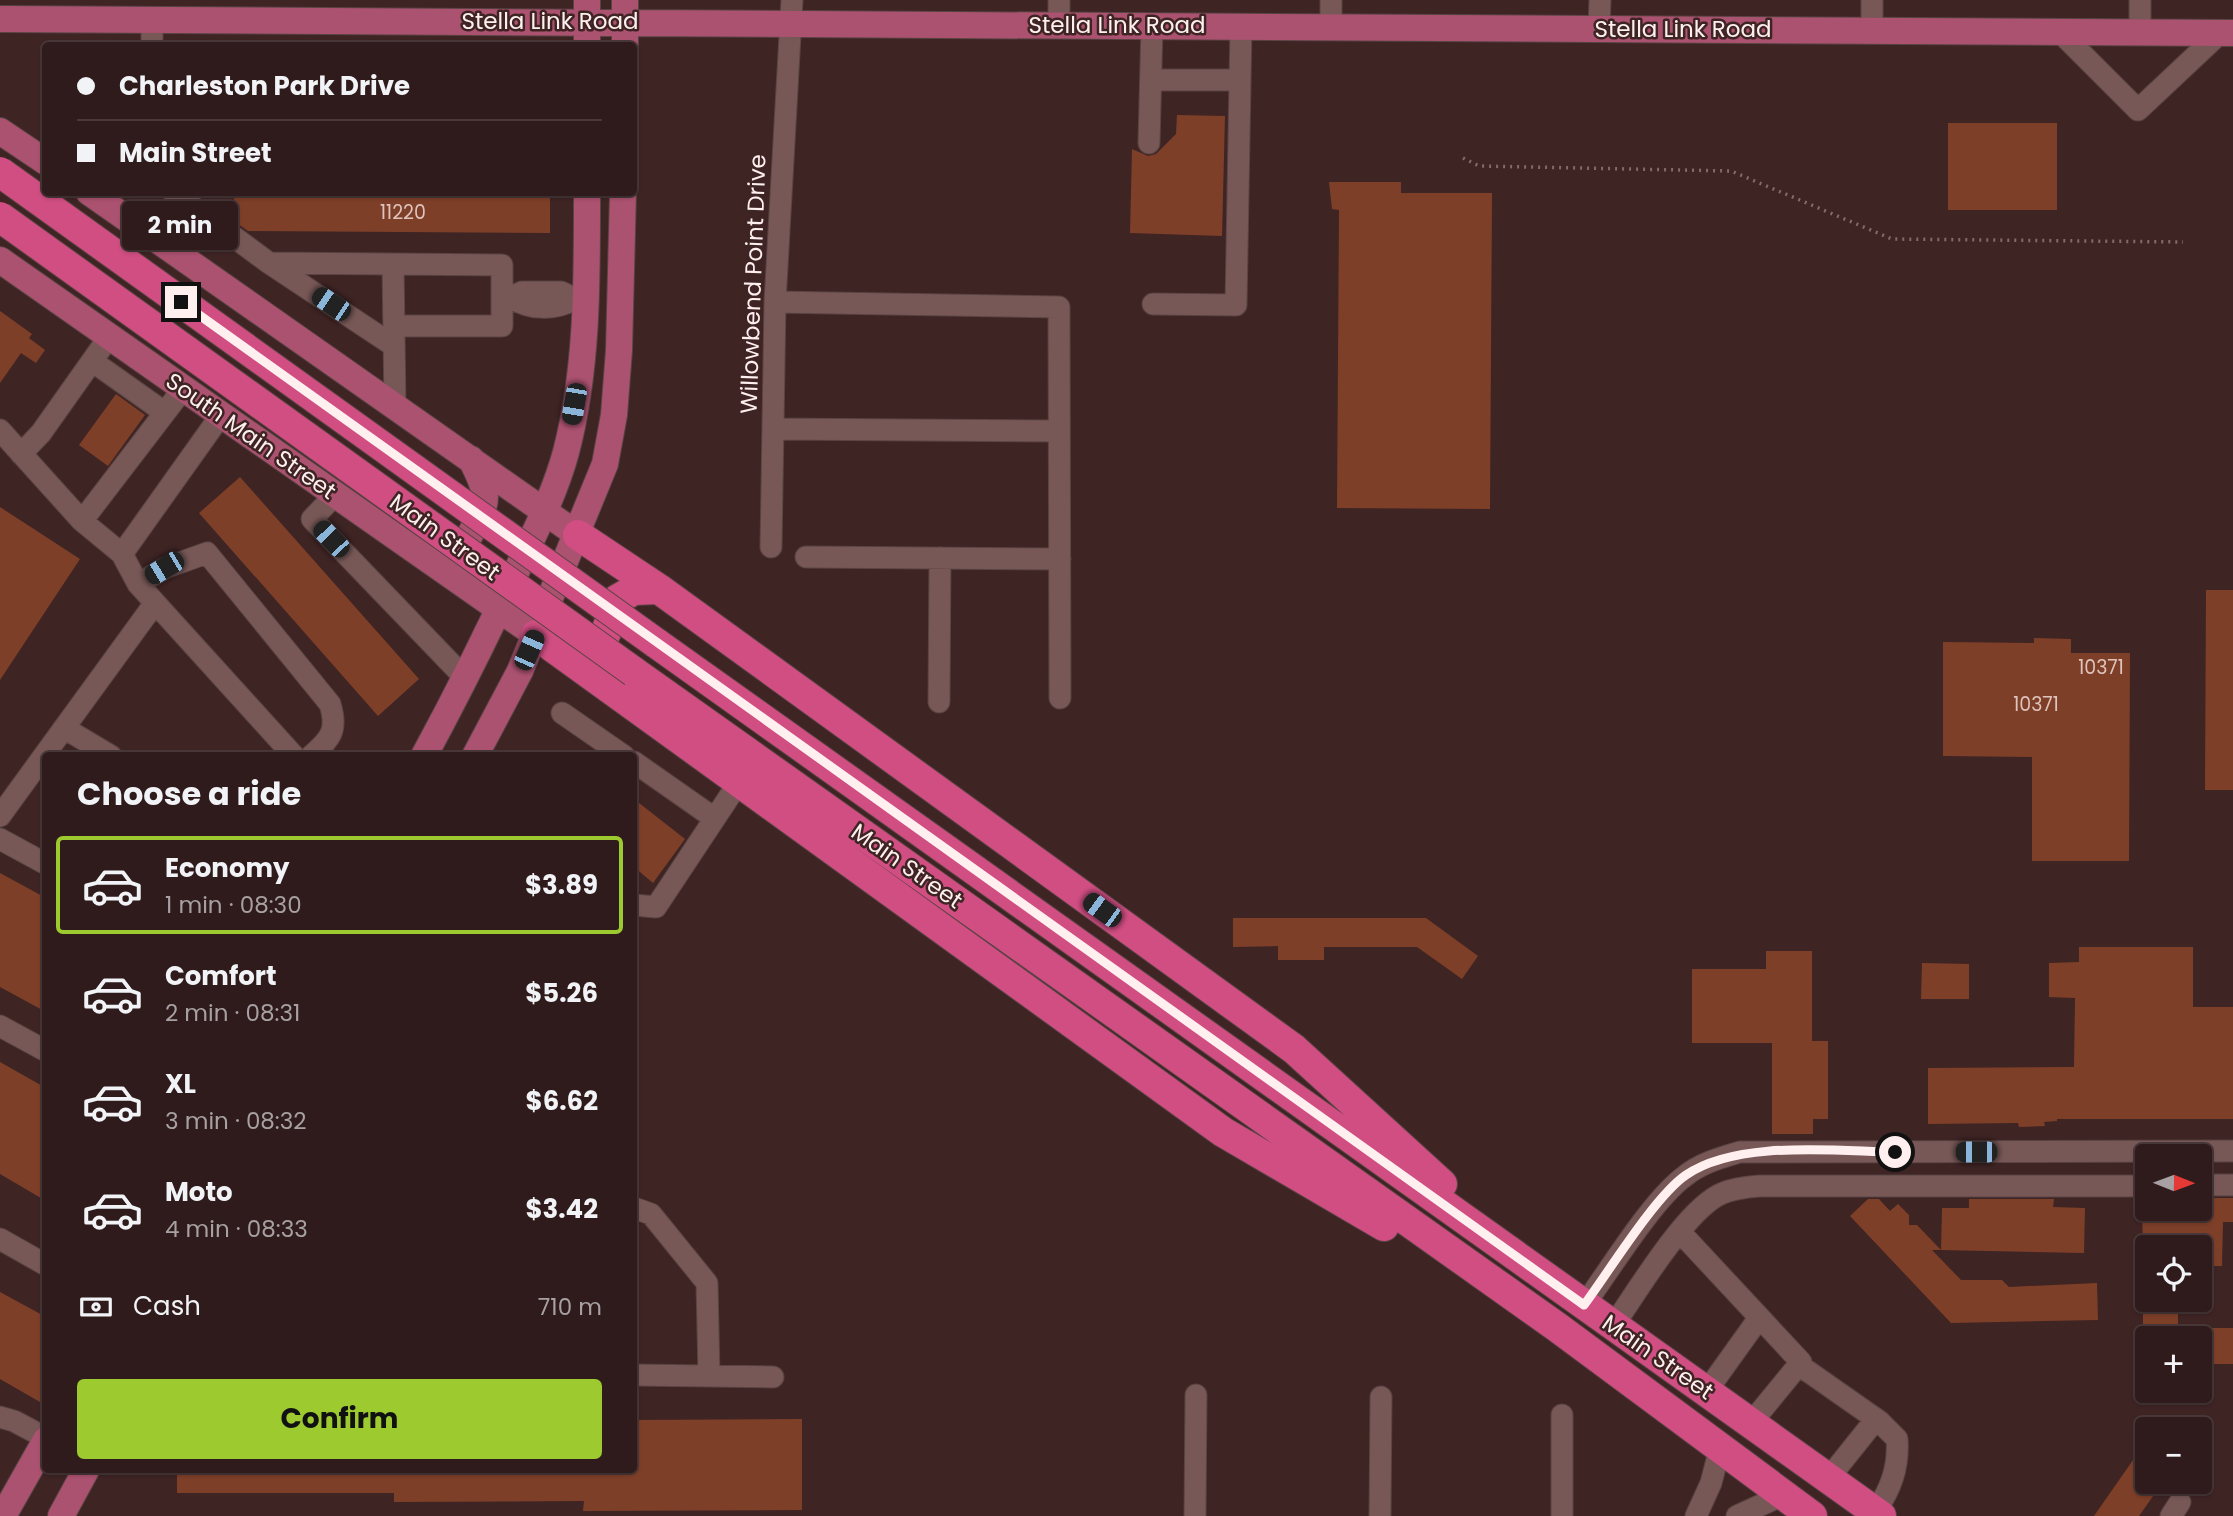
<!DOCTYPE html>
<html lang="en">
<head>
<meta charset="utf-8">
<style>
	body { margin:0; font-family:Poppins,sans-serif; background:#3b2828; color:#f1f3f6; height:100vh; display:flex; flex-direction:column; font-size:26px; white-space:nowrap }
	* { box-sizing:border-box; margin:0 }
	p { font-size:23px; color:#a7a1a3 }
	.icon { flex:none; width:38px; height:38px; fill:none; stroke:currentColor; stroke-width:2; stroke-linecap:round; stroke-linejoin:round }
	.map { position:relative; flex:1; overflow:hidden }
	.panel { position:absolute; left:42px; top:752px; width:595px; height:721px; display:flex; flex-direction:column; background:#2f1b1b; border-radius:7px; box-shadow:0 2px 5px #0004,0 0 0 2px #4a393a }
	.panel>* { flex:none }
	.banner { position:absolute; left:42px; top:42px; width:595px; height:154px; border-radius:7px; box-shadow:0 2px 5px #0004,0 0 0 2px #4a393a; display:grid; align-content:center; height:154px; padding:0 35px; background:#2f1b1b }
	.needle { width:46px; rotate:91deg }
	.tools { position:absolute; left:2135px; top:1144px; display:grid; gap:14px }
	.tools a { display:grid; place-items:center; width:77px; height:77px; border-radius:7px; background:#2f1b1b; box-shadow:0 2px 5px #0004,0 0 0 2px #4a393a; font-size:35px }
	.end { position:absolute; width:32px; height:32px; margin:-16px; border:9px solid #ffefef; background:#111; box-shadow:0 0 0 4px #111 }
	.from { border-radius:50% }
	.bubble { position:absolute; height:49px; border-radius:7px; background:#2f1b1b; box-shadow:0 2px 5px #0004,0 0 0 2px #4a393a; font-size:23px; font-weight:700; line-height:49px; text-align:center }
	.car { position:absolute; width:21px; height:42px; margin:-21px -10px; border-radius:9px; box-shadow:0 0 5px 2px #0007; background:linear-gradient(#222 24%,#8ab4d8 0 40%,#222 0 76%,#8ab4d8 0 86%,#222 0) }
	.banner b { display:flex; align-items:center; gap:24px; height:66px; font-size:26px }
	.banner b+b { border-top:2px solid #4a393a }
	.banner i { width:18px; height:18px; background:#f1f3f6 }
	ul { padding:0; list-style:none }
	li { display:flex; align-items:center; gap:21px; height:98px; margin:0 14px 10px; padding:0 21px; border:4px solid transparent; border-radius:7px }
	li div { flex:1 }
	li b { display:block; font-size:26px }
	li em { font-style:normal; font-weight:700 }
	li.selected { border-color:#9dca2f }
	li>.icon { width:63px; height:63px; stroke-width:1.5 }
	h2 { padding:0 35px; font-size:32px; line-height:84px }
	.pay { display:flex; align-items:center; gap:18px; height:77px; padding:0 35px; font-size:26px }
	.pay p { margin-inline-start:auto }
	.primary-button { display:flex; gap:14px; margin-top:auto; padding:14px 35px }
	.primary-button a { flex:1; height:80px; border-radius:7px; background:#9dca2f; color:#111; font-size:28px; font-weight:700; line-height:80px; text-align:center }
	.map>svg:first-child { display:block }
	.building { fill:#7e3f28 }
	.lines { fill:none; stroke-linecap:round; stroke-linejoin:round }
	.minor-casing { stroke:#594343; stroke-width:23 }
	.major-casing { stroke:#594343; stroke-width:28 }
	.highway-casing { stroke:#594343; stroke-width:32 }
	.path { stroke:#826b6b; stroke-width:3.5; stroke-dasharray:2 5; stroke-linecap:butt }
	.minor { stroke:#775857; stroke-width:21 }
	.major { stroke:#ac5271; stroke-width:26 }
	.highway { stroke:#d04e82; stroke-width:30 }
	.highway-bridge-casing { stroke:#594343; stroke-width:32; stroke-linecap:butt }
	.highway-bridge { stroke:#d04e82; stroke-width:30 }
	.route { stroke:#ffefef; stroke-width:9 }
	.labels { text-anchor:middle; stroke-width:5; stroke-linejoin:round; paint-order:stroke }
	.number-label { font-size:19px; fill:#dfc3bd }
	.street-label { font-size:23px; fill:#ffefef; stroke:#3f2424 }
</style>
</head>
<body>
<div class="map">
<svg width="2233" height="1516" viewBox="0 0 2233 1516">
	<rect width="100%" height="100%" fill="#3f2424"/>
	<path class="building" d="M1177 115 1225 116 1222 236 1130 233 1132 149 1148 156 1156 154 1176 134Z
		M1948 123H2057V210H1948Z
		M1329 182H1401V193H1492L1490 509 1337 508 1339 210 1332 209Z
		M234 192H550V233L248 231 234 221Z
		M0 311 32 334 29 338 45 350 36 363 21 353 0 383Z
		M116 394 145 415 108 466 79 445Z
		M240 477 419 679 378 716 199 513Z
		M0 507 80 559 0 680Z
		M2206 590H2233V790H2205Z
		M2034 638 2071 639V653H2130L2129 861H2032V757L1943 756V642L2034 643Z
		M634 799 685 839 653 883 634 867Z
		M0 873 46 898V1012L0 987Z
		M1233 918H1426L1478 956 1462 979 1417 947H1324V960H1278V946L1233 947Z
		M2079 947H2193V1007H2233V1119H2057V1121L2044 1122 2045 1126 2019 1127 2018 1123 1928 1124V1068L2074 1067 2075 998 2049 997V963L2079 962Z
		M1766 951H1812V1041H1828V1119H1813V1134H1772V1043H1692V969H1766Z
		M1922 963 1969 964V999H1921Z
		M0 1062 46 1088V1201L0 1174Z
		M2200 1198H2233V1222H2223L2222 1266H2200V1248H2143L2142 1209H2200Z
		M1868 1199H1879L1890 1211 1898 1204 1909 1215V1225H1917L1941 1250H1932L1961 1280H2002L2009 1287 2097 1283 2098 1320 1951 1323 1850 1216Z
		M1969 1199H2054L2053 1207 2085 1208 2084 1253 1941 1250 1942 1208H1969Z
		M0 1292 46 1317V1392L40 1402 0 1379Z
		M2143 1300H2178V1339H2143Z
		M2200 1328H2233V1364H2200Z
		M802 1419V1510L583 1511 584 1501 394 1502V1493H177V1470H634V1420Z
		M2147 1440V1482H2163L2139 1516H2094Z"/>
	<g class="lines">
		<g class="minor-casing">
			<path id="minor" d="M1059 24V0
				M1331 26V0
				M1599 28 1600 0
				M1872 30V0
				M2060 32 2138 110 2220 33
				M2140 32V0
				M152 46V19
				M1151 80H1240
				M1149 143 1152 25
				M173 192 269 263
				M393 264 502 265V326H394
				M522 292H561L576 299C556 310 529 311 511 297Z
				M775 302 1059 307 1060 698
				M1153 304 1236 305 1241 26
				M394 346 269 263 393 264 395 406
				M92 361 164 412
				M773 429 1059 431
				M0 430 82 521 122 554 138 584 294 756
				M21 454 41 433 109 337
				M335 495 312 519 465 678
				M82 521 183 389
				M771 547 775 302 792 0
				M122 554 221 415
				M806 557 1060 559
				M138 584 165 568 207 553 330 704C338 730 331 739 311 756
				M939 702 940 558
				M562 713 624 756
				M64 728 111 756
				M634 762 714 818
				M0 816 155 603
				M0 839 46 864
				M634 905 656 907 739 782
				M0 1026 46 1051
				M2200 1185H2233
				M634 1208 651 1214 707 1283 709 1376
				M1680 1232 1801 1362 1751 1423
				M0 1239 46 1265
				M1584 1305C1610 1270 1652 1200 1685 1176 1701 1163 1720 1158 1740 1152L2233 1151
				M1613 1326C1637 1292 1687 1207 1723 1193 1735 1188 1748 1187 1760 1186H2147
				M1799 1365 1879 1421 1897 1439C1899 1467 1891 1489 1875 1512
				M634 1375 773 1377
				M1706 1392 1759 1318
				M0 1417 14 1421 46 1438
				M1828 1479 1876 1419
				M1195 1516 1196 1395
				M1380 1516 1381 1397
				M1562 1516V1415
				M1696 1516 1711 1483 1720 1448
				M1737 1516 1783 1495
				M2171 1516 2180 1502"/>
		</g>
		<g class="major-casing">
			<path id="major" d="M0 19 2233 33
				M587 46V0
				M625 46V0
				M0 131 46 162
				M89 192 578 535
				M0 260 536 635
				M443 554 465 545C486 501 494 504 471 459
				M424 756C457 695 488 633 517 570 535 532 555 493 566 452 588 368 587 279 587 192
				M475 756 520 671 605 464 614 415 619 350 623 192
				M3 1516 46 1440
				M61 1516 86 1470"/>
		</g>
		<g class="highway-casing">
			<path id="highway" d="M578 535 659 589 1294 1049 1442 1184
				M536 635 1223 1132 1384 1226
				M656 643 1881 1516
				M599 670 598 654 618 599 634 590 659 589
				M634 672 1557 1327 1812 1516"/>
		</g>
		<path class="path" d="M1463 158 1479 166 1731 171 1892 239 2183 242"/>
		<use href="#minor" class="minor"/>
		<use href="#major" class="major"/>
		<use href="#highway" class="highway"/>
		<g class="highway-bridge-casing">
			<path id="highway-bridge" d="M0 172 656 643
				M0 217 634 672"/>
		</g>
		<use href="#highway-bridge" class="highway-bridge"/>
	</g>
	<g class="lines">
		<path class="route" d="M181 302 1584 1305C1608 1273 1655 1196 1686 1175 1737 1140 1834 1151 1895 1152"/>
	</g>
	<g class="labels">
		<g class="number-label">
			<text x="403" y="219">11220</text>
			<text x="2101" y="674">10371</text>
			<text x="2036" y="711">10371</text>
		</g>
		<g class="street-label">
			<text x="550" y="29">Stella Link Road</text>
			<text x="1117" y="33">Stella Link Road</text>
			<text x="1683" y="37">Stella Link Road</text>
			<text transform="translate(753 284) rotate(-88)" y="8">Willowbend Point Drive</text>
			<text transform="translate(251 436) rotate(35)" y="8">South Main Street</text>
			<text transform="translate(445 537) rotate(36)" y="8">Main Street</text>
			<text transform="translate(907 866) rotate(35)" y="8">Main Street</text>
			<text transform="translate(1658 1357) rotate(35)" y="8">Main Street</text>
		</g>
	</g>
</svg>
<div class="tools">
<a><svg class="needle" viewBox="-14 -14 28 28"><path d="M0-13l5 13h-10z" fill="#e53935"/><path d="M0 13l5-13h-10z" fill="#a7a1a3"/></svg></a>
<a><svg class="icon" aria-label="locate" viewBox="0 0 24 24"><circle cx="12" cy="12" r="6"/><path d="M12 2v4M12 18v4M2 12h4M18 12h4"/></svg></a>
<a>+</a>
<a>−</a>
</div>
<i class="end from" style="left:1895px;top:1152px"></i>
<i class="end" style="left:181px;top:302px"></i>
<div class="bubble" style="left:122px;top:201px;width:116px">2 min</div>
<i class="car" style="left:331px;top:304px;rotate:304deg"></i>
<i class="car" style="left:574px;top:404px;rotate:190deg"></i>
<i class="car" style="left:331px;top:539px;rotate:316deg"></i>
<i class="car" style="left:164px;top:568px;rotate:239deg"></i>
<i class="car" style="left:529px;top:650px;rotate:24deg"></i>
<i class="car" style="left:1102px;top:910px;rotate:306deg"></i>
<i class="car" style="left:1976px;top:1152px;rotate:270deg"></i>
<div class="banner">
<b><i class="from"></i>Charleston Park Drive</b>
<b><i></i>Main Street</b>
</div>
<section class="panel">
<h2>Choose a ride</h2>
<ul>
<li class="selected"><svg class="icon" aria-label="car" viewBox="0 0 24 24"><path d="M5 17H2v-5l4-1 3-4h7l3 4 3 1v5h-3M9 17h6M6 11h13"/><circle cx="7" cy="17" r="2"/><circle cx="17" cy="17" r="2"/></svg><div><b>Economy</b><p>1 min · 08:30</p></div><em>$3.89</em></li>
<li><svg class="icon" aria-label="car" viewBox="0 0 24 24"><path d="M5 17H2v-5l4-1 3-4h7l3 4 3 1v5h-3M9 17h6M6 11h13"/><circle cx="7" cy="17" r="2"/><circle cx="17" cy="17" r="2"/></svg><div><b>Comfort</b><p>2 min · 08:31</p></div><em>$5.26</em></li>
<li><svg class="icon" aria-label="car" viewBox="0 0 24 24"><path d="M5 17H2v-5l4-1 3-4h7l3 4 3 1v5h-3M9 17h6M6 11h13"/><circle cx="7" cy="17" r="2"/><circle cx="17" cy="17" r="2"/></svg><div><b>XL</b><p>3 min · 08:32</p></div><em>$6.62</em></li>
<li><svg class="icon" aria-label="car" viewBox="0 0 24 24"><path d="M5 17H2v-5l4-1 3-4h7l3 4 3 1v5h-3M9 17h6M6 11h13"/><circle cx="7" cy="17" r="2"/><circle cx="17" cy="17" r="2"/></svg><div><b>Moto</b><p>4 min · 08:33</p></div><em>$3.42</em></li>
</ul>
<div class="pay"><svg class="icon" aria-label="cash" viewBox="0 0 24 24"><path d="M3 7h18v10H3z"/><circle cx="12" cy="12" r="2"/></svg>Cash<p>710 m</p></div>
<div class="primary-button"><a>Confirm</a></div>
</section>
</div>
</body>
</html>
